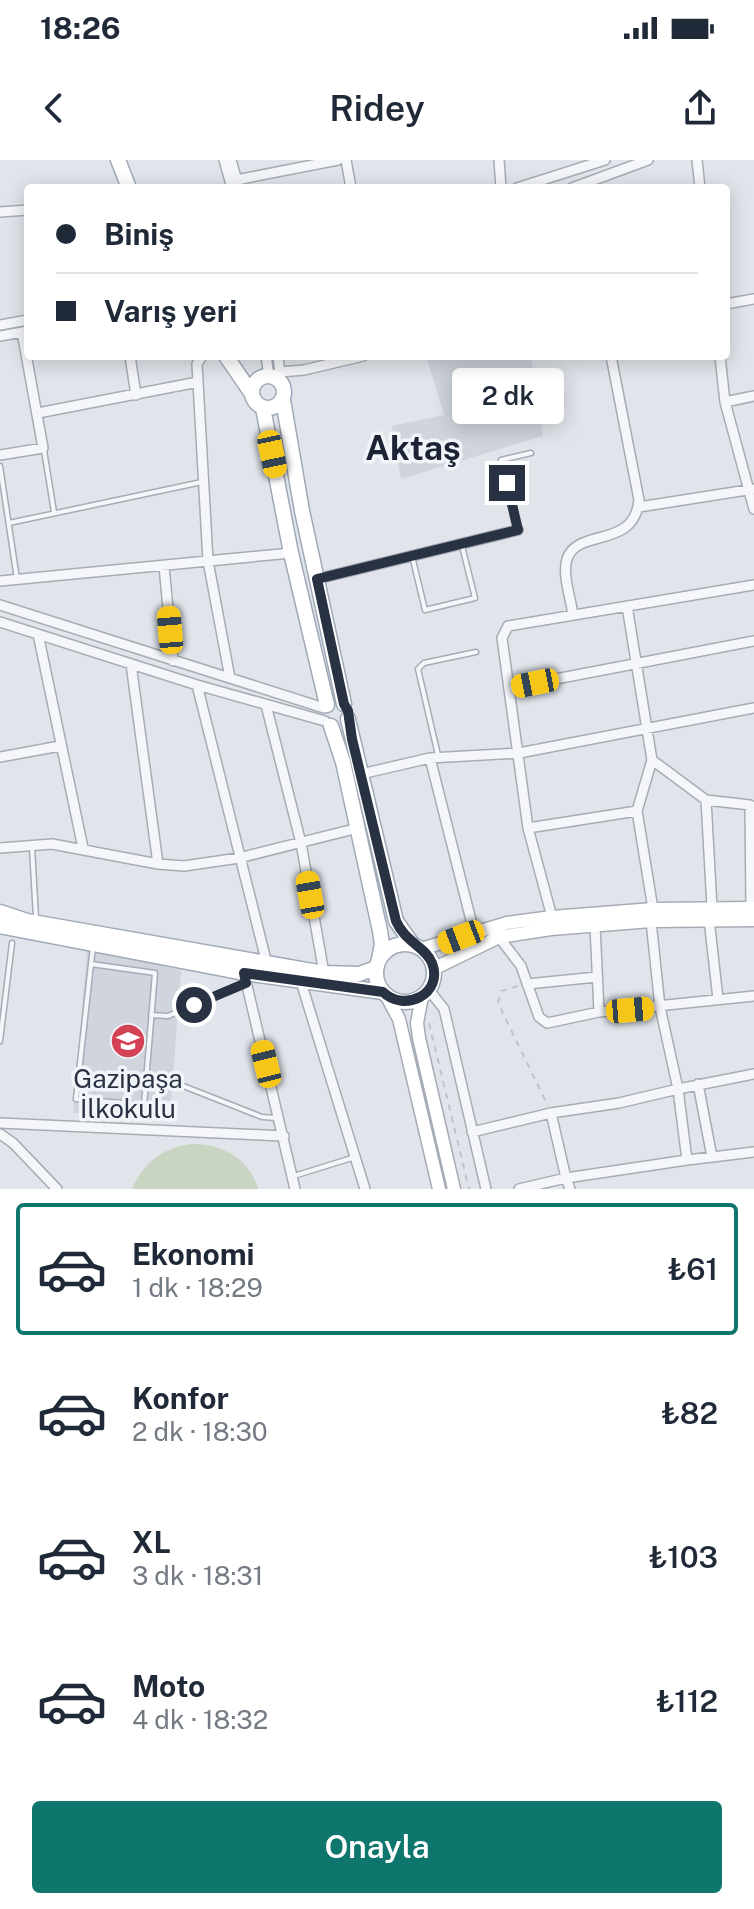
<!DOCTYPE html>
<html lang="tr">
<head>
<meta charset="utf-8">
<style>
	body { margin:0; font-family:"Public Sans",sans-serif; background:#f6f6f7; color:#1f2937; height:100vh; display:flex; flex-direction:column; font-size:30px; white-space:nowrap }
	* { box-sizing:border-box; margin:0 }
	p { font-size:26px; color:#747a83 }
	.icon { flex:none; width:44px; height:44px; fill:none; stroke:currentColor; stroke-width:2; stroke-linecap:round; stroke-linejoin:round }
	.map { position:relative; height:1029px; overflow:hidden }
	.details { display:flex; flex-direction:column; background:#fff; flex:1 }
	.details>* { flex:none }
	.top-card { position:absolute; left:24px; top:24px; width:706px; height:176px; border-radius:8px; box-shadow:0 4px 20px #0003; display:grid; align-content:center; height:176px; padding:0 32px; background:#fff }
	.end { position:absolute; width:36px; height:36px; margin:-18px; border:10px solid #293243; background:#fff; box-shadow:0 0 0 4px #fff }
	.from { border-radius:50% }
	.bubble { position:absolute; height:56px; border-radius:8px; background:#fff; box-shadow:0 4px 20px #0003; font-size:26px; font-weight:600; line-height:56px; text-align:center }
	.car { position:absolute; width:24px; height:48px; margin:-24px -12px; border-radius:10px; box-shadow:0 0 6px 2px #0007; background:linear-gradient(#f5c518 24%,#345 0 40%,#f5c518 0 76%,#345 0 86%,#f5c518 0) }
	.top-card b { display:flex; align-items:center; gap:28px; height:76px; font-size:30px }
	.top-card b+b { border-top:2px solid #e0e1e3 }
	.top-card i { width:20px; height:20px; background:#1f2937 }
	ul { padding:14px 0 0; list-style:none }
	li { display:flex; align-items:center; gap:24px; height:132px; margin:0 16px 12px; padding:0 16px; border:4px solid transparent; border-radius:8px }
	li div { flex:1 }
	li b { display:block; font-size:30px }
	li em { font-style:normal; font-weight:600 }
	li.on { border-color:#0f766e }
	li>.icon { width:72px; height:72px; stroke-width:1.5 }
	.primary-button { display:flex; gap:16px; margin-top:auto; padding:16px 32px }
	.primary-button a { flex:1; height:92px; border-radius:8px; background:#0f766e; color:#fff; font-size:32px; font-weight:600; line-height:92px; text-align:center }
	.status { display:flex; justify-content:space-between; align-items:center; height:56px; padding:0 40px; background:#fff; direction:ltr }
	.status svg { height:22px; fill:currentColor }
	header { display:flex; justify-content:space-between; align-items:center; height:104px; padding:0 32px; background:#fff; font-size:36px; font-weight:600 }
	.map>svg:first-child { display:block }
	.built { fill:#cfd4dd }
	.pitch { fill:#c7d5c2 }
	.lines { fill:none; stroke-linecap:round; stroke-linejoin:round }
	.lane-casing { stroke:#a6acb5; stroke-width:7 }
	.street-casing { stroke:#a6acb5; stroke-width:12 }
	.secondary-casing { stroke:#a6acb5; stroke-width:15 }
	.primary-casing { stroke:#a0a9b7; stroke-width:17 }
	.path { stroke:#bfc3ca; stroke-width:2; stroke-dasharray:6 6; stroke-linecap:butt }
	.lane { stroke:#f4f6f9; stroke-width:4 }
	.street { stroke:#f4f6f9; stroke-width:9 }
	.secondary { stroke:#fff; stroke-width:12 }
	.primary { stroke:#fff; stroke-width:14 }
	.route { stroke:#293243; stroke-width:10 }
	.labels { text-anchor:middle; stroke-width:7; stroke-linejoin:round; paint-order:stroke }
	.poi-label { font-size:26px; fill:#293243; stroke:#f1f4f8 }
	.district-label { font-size:34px; font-weight:bold; fill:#1b2334; stroke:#f1f4f8 }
</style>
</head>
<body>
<div class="status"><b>18:26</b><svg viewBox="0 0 49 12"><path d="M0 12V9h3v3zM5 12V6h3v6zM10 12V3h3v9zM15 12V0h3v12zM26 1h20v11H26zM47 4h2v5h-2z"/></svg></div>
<header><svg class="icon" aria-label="back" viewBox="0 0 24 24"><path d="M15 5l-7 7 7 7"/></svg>Ridey<svg class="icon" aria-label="share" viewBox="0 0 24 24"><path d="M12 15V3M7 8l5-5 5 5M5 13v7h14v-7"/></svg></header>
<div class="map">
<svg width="754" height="1029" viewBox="0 0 754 1029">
	<rect width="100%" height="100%" fill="#e1e5eb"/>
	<path class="built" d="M434 196H531L543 276 401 319 392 266 444 255 427 199Z
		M87 789 181 810 170 958 73 953Z"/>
	<path class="pitch" d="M194 984C223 984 250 1000 258 1029H132C143 1002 165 986 194 984Z"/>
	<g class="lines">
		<g class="lane-casing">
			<path id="lane" d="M44 290 54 352
				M0 306 17 419
				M9 363 202 322
				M517 368 501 300 531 293
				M412 396 425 450 475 438 462 386
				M438 595 418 509 424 503 476 492
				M32 687 36 758
				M91 804 155 813 144 945 76 939 91 804 93 787
				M151 855 168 856 246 823
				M0 881 12 783
				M146 917 163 918 262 957 276 958
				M294 1016 355 997"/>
		</g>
		<g class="street-casing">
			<path id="street" d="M224 0 232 28
				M231 0 239 28
				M346 0 351 28
				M499 0 501 28
				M697 0 700 28
				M236 20 338 0
				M517 28 605 0
				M572 28 648 0
				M0 52 28 50
				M726 144 754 139
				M0 165 28 160
				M0 176 28 171
				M130 196 136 235
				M202 196 197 204 208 401 230 518
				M266 196 269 216
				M278 196 281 222
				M720 196 725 242 754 349
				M280 212 304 210 363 196
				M725 242 754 236
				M38 253 198 222
				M0 295 43 288 22 172
				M639 347 754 329
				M164 406 173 501
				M317 419 518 370
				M0 421 291 393
				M0 445 324 548
				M627 446 652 600 637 651 653 749
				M573 455C571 439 562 415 567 399 578 367 634 390 639 340L611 196
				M0 462 197 525 325 561
				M38 474 83 688
				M131 504 158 704
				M197 525 267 804
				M509 528 754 481
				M266 545 301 683 324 813
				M0 597 60 586
				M430 598 474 772
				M652 600 706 640 750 645 751 748
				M361 614 430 598 519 593 754 548
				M706 640 712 747
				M528 668 637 651
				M0 688 52 684 158 704 184 706 239 698 358 668
				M552 757 528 668 502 478 508 466 754 425
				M709 759 718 839
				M595 765 599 852
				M499 777 521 806 539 857 547 863 599 852 754 836
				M244 813 295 1029
				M301 822 365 1029
				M527 824 597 817
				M429 830 444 849 486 1029
				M698 924 712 997
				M551 953 619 943 678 929 754 914
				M0 963 284 976
				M472 972 551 953 566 1018 519 1029
				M0 974 13 983 57 1029
				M687 1000 754 992
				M570 1029 566 1018 687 1000 678 929 660 847 651 761"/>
		</g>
		<g class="secondary-casing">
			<path id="secondary" d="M421 789 507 763 552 757 653 749 754 748
				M433 809 499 777 551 769 651 761 754 760
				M386 835 399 859 439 1029
				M422 836 417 863 419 878 454 1029"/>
		</g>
		<g class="primary-casing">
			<path id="primary" d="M118 0 129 28
				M226 196 252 234
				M252 232a16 16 0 1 1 32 0a16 16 0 1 1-32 0Z
				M283 240 302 351 344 544
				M263 248 291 393 327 545
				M348 559 396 761 413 785
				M331 566 343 602 380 771 382 784 379 799
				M0 752 27 761 324 813 359 814 376 808
				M0 766 244 813 383 832
				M376 813a29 29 0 1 1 58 0a29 29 0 1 1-58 0Z"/>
		</g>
		<path class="path" d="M518 826 501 831 498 843 548 946
			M429 863 469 1029"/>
		<use href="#lane" class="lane"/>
		<use href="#street" class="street"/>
		<use href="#secondary" class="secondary"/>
		<use href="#primary" class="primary"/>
	</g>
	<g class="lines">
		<path class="route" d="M194 845 246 823 244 813 383 832C404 853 444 834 432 803 426 787 405 782 396 761L352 579 348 551 344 544 317 419 518 370 507 323"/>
	</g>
	<defs>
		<g id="school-disc" transform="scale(1.8)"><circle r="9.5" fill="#d44256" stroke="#f1f4f8"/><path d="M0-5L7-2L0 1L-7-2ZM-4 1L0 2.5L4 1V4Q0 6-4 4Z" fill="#fff"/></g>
	</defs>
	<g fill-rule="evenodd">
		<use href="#school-disc" x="128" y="881"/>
	</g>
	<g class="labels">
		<g class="poi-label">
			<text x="128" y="928">Gazipaşa<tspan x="128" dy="30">İlkokulu</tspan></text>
		</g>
		<g class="district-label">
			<text x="413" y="300">Aktaş</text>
		</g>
	</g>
</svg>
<i class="end from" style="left:194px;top:845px"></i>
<i class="end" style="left:507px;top:323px"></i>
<div class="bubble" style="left:452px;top:208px;width:112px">2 dk</div>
<i class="car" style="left:272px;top:294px;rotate:168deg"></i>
<i class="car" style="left:170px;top:470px;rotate:355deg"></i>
<i class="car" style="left:535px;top:523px;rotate:259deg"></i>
<i class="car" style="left:310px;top:735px;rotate:350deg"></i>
<i class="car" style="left:461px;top:777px;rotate:249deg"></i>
<i class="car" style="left:630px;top:850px;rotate:85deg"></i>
<i class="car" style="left:266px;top:904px;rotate:346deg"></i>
<div class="top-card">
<b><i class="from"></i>Biniş</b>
<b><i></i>Varış yeri</b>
</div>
</div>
<section class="details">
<ul>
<li class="on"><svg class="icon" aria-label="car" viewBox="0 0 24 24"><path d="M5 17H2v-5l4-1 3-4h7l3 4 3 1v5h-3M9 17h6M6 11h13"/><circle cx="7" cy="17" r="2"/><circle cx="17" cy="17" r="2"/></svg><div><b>Ekonomi</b><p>1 dk · 18:29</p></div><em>₺61</em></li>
<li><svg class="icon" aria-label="car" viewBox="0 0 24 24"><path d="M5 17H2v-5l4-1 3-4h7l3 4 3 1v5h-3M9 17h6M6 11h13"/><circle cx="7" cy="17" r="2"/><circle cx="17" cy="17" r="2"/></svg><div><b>Konfor</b><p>2 dk · 18:30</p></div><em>₺82</em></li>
<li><svg class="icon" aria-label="car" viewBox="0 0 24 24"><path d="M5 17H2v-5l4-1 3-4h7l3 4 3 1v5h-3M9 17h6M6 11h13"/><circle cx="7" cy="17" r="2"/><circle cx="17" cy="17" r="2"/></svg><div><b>XL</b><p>3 dk · 18:31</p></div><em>₺103</em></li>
<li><svg class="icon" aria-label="car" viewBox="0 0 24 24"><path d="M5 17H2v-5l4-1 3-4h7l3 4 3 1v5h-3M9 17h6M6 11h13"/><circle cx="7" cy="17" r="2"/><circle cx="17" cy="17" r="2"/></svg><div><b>Moto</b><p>4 dk · 18:32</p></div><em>₺112</em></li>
</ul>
<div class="primary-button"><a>Onayla</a></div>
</section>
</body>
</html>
